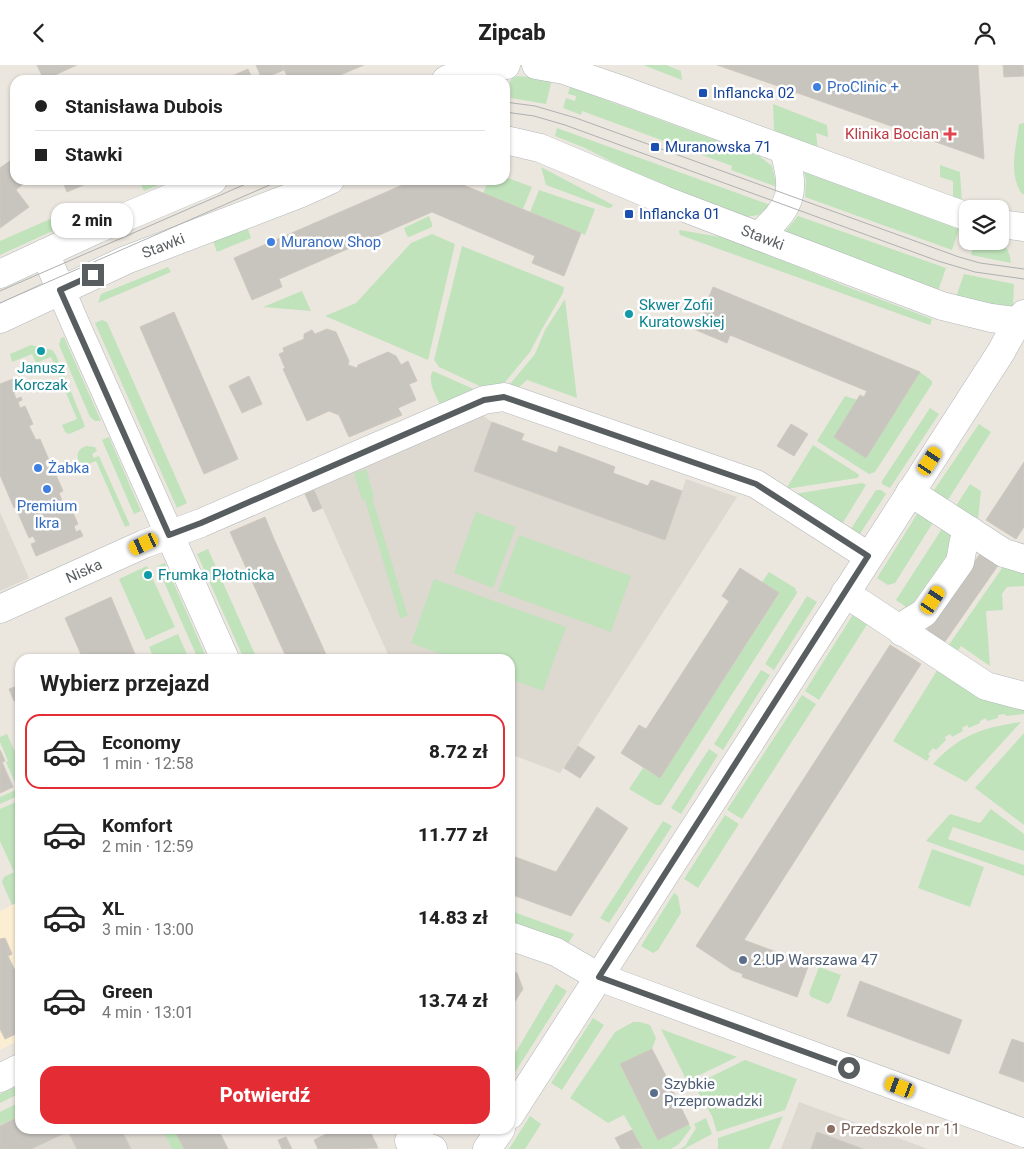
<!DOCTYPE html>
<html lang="pl">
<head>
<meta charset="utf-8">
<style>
	body { margin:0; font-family:Roboto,sans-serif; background:#f2f2f2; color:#222; height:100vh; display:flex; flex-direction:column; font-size:19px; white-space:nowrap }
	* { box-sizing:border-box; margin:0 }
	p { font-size:16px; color:#767676 }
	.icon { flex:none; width:28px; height:28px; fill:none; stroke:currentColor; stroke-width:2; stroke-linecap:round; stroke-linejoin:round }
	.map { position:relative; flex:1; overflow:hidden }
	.panel { position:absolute; left:15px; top:589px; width:500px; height:480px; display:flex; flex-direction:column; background:#fff; border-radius:15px; box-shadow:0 1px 4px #0004 }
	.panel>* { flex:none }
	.guide { position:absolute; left:10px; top:10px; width:500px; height:110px; border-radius:15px; box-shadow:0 1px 4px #0004; display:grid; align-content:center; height:110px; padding:0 25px; background:#fff }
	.buttons { position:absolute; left:959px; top:135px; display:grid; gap:10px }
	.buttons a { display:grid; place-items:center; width:50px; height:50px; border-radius:10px; background:#fff; box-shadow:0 1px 4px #0004; font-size:25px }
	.end { position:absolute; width:22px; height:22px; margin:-11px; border:6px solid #585d60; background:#fff; box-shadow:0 0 0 2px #fff }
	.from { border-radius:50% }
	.bubble { position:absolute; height:35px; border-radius:15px; background:#fff; box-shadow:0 1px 4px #0004; font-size:16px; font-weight:800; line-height:35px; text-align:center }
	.car { position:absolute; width:15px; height:30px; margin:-15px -8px; border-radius:6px; box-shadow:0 0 4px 1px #0007; background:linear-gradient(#f5c518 24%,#345 0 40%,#f5c518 0 76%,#345 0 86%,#f5c518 0) }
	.guide b { display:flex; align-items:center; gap:18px; height:48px; font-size:19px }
	.guide b+b { border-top:1px solid #e0e0e0 }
	.guide i { width:12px; height:12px; background:#222 }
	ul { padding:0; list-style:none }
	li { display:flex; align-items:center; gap:15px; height:75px; margin:0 10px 8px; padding:0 15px; border:2px solid transparent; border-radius:15px }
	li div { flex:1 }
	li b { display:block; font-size:19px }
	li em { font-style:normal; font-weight:800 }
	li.on { border-color:#e42c35 }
	li>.icon { width:45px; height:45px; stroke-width:1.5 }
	h2 { padding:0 25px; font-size:22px; line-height:60px }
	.cta { display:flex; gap:10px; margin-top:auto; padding:10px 25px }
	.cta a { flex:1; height:58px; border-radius:15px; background:#e42c35; color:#fff; font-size:20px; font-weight:800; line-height:58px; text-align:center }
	header { display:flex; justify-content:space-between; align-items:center; height:65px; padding:0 25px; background:#fff; font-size:22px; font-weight:800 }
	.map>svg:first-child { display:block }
	.commercial { fill:#fceed3 }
	.education { fill:#ddd8d0 }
	.green { fill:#c0e3bb }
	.building { fill:#c8c4be; stroke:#cfc8be }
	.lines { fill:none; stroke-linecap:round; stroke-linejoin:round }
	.minor-casing { stroke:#b2b6ba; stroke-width:29 }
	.minor { stroke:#fff; stroke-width:28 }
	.tram { stroke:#afb0b0; stroke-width:1 }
	.route { stroke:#585d60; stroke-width:6 }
	.shop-dot { fill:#3f7fe0; stroke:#fff; stroke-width:2 }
	.transit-dot { fill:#1a4fb4; stroke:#fff; stroke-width:2 }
	.health-dot { fill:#e0444e; stroke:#fff; stroke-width:2 }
	.culture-dot { fill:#0f9aa8; stroke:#fff; stroke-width:2 }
	.service-dot { fill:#5c6f8a; stroke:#fff; stroke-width:2 }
	.education-dot { fill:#8d6e63; stroke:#fff; stroke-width:2 }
	.labels { text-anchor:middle; stroke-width:5; stroke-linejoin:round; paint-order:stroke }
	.shop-label { font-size:15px; fill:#366cbe; stroke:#fff; text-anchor:start }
	.transit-label { font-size:15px; fill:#164399; stroke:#fff; text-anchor:start }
	.health-label { font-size:15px; fill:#be3a42; stroke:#fff; text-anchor:end }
	.street-label { font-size:15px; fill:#585d60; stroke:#fff }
	.culture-label { font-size:15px; fill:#0d838f; stroke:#fff; text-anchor:start }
	.service-label { font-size:15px; fill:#4e5e75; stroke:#fff; text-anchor:start }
	.education-label { font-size:15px; fill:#785e54; stroke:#fff; text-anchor:start }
</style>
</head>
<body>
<header><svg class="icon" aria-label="back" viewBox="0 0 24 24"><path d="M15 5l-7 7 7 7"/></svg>Zipcab<svg class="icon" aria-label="person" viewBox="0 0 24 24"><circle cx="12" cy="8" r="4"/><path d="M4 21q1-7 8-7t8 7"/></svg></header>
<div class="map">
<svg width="1024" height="1084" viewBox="0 0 1024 1084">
	<rect width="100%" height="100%" fill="#ebe7df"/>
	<path class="commercial" d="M20 836V975L0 985V846Z"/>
	<path class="education" d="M482 350 492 357 524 369 522 375 557 388 559 381 597 395 615 402 613 408 648 421 651 415 682 426 686 414 737 432 560 708 510 689V594H390L314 424Z
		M0 447 29 513 0 526Z
		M799 1037 928 1084H781Z
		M20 1064H162L172 1084H0Z"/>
	<path class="green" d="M643 0H666L681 6 682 15Z
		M517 11 552 14 546 39 511 33 510 17 511 14Z
		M570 22 759 91 772 101 777 122 731 105 732 101 582 46 581 50 563 43 566 33 575 36 576 31 568 29Z
		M773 39 827 60 828 72 816 68 818 85 789 74 774 65Z
		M1024 58V129H1022C1008 109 1016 82 1019 59Z
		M557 63 770 140 759 150 746 152 657 120 585 83 555 71Z
		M940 100 960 107 962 138 953 134V116L940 112Z
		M541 102 613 140 612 142 608 143 546 120Z
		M804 107 959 164 952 185 805 132 806 115Z
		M505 112 532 122 523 144 483 128 489 115H505Z
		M139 115H170L144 126Z
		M539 125 595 144 585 170 530 147Z
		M73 144 76 150 75 155 70 158 0 190V176Z
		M429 151 432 159V162L409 172 407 171 404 163Z
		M798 151 946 203 938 226 784 168Z
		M248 164 251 173 217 187 213 176Z
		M680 165 731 174 845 221 932 254 930 260 680 170 679 166Z
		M432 169 455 179 428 295 325 251 356 238 411 178Z
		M975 176C996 176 1008 173 1011 198L971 190Z
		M462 181 564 222 563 228 542 264 530 287 505 317 484 323 439 302 434 295Z
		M168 202 171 207 98 238 101 229Z
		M964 209 1014 219 1013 242H1003L956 232Z
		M302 226 311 246 263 242Z
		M565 234 577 333 527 315 519 322 510 319 535 289 545 265Z
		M102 255 107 257 187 438 177 443 95 258Z
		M64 272 101 356H95L90 352 59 280 61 273Z
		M31 280 52 285 56 290 85 361 83 363 69 369 65 367 62 360 77 354 51 292 36 298 32 289 12 297 10 289Z
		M433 306 478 326 441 342C437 332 426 316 433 306Z
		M920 307 932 316V319L875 407 869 409 817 376 845 331 858 335 834 372 866 393Z
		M930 343 939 349 890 423 882 419V416Z
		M979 359 991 367 946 438 932 428Z
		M109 372 141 446 134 449 102 375Z
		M813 380 858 409 859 411 857 413 786 424Z
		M86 381 95 382 97 386 92 389 94 393 99 391 130 460 125 462 96 396 81 402C77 393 74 386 86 381Z
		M366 404 374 432 372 433 408 551 400 553 365 435H362L354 408Z
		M862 418 866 420 841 461 794 429Z
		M970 419 981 426 978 455 954 444Z
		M876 425H881L886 429 856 475 847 470Z
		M919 446 934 456 895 518 888 520 877 513Z
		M476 447 516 462 493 523 454 508Z
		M943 462 959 473 909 544 896 535Z
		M519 470 631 511 611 567 498 526Z
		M208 484 257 594H244L197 489Z
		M1007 496 1024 502V521L1007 522 1002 529 1003 545 986 546 990 601 961 581 957 587 948 581Z
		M165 498 207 594H198L157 501Z
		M147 501 175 562 146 575 119 514Z
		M769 507 795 523 797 528 661 740H656L629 724 643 703 660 713 779 529 762 517Z
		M434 514 566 562 543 626 510 614V594H455L411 578Z
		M807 531 817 537 774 605 765 599Z
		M854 548 868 558 819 635 805 626Z
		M178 569 189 594H154L149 582Z
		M938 604 1024 643V649L1006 651 1005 649 998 650V653L987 656 986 653 980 656V658L969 663 967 660 962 663 963 666 952 672 950 669 945 672 946 675 936 685 933 683 928 689 930 691 927 696 893 676Z
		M761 605 770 610 723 685 714 679Z
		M802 630 816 639 742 754 727 745Z
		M1021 657 966 717 933 699C961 669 982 663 1021 657Z
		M1024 668V760L975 723Z
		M7 669 20 698V730L0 739V732L18 724 6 697 8 696 0 677V672Z
		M709 684 718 690 681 749 671 743Z
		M20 735V836L12 840 2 817 4 812 14 807 0 776V744Z
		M991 744 1024 769V786L953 762 948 774 1024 800V811L926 776 950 749 980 758Z
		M725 750 739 759 698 823 684 814Z
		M663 756 672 761 609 858 600 853Z
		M932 784 984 802 970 842 918 823Z
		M674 828 678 831 681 848 658 885 653 888 641 881Z
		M514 847 574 869 567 880 510 859Z
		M819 902 841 910 831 936 828 939 811 932 809 928Z
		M556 919 567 926 510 1015V997Z
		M593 953 604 960 562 1025 551 1018Z
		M633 957H640L650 960 656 973 652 984 620 1000 658 1075 689 1059 691 1063 679 1079 671 1084H639L642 1082 624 1050 608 1058 570 1033 615 967Z
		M661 964 737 992 687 1016Z
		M745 995 797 1014 785 1045 717 1067 712 1051 694 1020Z
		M20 1020V1028L0 1038V1029Z
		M20 1037V1051L0 1060V1047Z
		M530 1051 541 1059 525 1084H509Z
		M783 1051 769 1084H718V1073Z
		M706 1053 712 1069 684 1084H680L685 1081 696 1063 694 1059Z
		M162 1064H174L184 1084H172Z"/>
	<path class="building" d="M37 0H77L44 15Z
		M256 0H282L284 5 262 14Z
		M282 0H364L328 15H289Z
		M717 0H978L984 94 778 21Z
		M1003 0H1023L1024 11 1004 12Z
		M248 4 253 15H223Z
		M14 93 15 115H28L16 125 29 142 0 163V103Z
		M62 115H95L67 127Z
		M414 115H451L581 168 564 211 532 198 535 191 432 147 279 214 282 222 252 235 234 193Z
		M713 222 920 307 866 393 834 372 860 330 864 332 867 326 730 270 727 278 696 265Z
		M174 247 238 394 204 409 140 262Z
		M327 264 336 267 349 296 348 300 357 303 358 300 388 287 396 291 401 300 408 296 417 316 409 319 416 335 398 343 402 350 349 372 339 350 329 346 307 356 283 304 285 303 279 289 284 287 283 283 304 274V269L312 265 315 269Z
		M249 311 262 339 242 348 229 321Z
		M13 314 18 326 14 328 16 334 21 332 22 335 18 337 20 343 25 341 33 359 29 361 36 375 40 374 49 395 45 397 47 403 52 401 63 426 59 428 65 443 70 441 78 459 74 461 76 467 80 465 83 471 36 491 31 479 36 477 33 471 29 473 18 448 22 447 19 440 14 443 0 410V319Z
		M492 357 524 369 521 375 557 388 559 381 597 395 615 402 613 408 648 421 651 415 682 426 665 475 474 406Z
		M791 359 808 369 794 391 777 381Z
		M1024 397V462L1016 474 986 455Z
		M314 425 322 443 313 447 305 429Z
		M265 452 274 474 328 594H287L230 467Z
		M982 486 999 499 944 578 926 566Z
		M740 503 779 528 660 713 621 688 639 660 646 664 729 536 722 531Z
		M111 532 137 594H83L65 553Z
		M890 580 921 599 744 875 809 899 797 932 742 912 743 909 732 905 696 881Z
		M20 620V633L14 636 9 624Z
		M578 681 595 692 580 713 564 703Z
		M0 685 5 696 2 697 13 722 0 728Z
		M597 742 628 763 571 851 510 829V790L556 807Z
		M5 873 12 889 8 891 20 916V967L5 974 0 964V874Z
		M510 905 517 908 523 924 510 944Z
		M860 916 962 955 949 989 847 951Z
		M1012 974 1024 978V1017L999 1008Z
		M652 984 668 1015 672 1013 674 1020 671 1022 689 1059 658 1075 620 999Z
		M20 1051V1064H73L31 1084H0V1061Z
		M73 1064H121L131 1084H77L68 1066Z
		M174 1064H218L228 1084H184Z
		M336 1064H369L378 1083 318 1084 314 1075Z
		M632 1065 642 1083 621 1084 615 1073Z
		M817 1067 863 1084H811Z
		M286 1072 292 1084H282L278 1075Z"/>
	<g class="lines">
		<g class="minor-casing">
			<g id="minor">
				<path d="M536 0 564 5 622 25 968 152"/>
				<path d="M446 15C466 6 485 1 506 0"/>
				<path id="s1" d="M505 75 540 83 664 135 942 241 991 253 1024 257"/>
				<path d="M1000 159 1024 162"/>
				<path d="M759 171C792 139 796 130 784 85"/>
				<path d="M45 188 75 258 225 594"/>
				<path d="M0 209 97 164 213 115"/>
				<path id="s2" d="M0 254 126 195 299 129 330 115"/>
				<path d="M910 427 1004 488 1024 494"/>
				<path d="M845 528 986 621 1024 631"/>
				<path id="s3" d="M0 544 144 479 201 458 484 335 504 332 756 419 868 491"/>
				<path d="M902 567 909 557 924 548 960 497 964 475 971 466"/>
				<path d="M510 871 556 887 599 912 1024 1068"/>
				<path d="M0 1013 20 1003"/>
				<path d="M510 1050 1001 287 1018 256 1024 249"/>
				<path d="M409 1076 433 1084"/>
				<path d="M487 1084 501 1064"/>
			</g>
		</g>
		<use href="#minor" class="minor"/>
		<path class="tram" d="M505 37 535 41 576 53 959 192 980 198 1024 204
			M505 47 534 51 565 60 938 196 975 207 1024 214
			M0 226 255 115
			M0 238 281 115"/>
	</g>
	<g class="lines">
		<path class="route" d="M93 210 60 225 169 470 201 458 484 335 504 332 756 419 868 491 599 912 849 1003"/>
	</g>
	<g class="shop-dot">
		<circle cx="817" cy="22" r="5"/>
		<circle cx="271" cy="177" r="5"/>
		<circle cx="38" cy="403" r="5"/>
		<circle cx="47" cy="424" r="5"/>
	</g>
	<g class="transit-dot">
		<rect x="698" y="23" width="10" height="10" rx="2.5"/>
		<rect x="650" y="77" width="10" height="10" rx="2.5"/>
		<rect x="624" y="144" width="10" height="10" rx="2.5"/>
	</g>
	<path class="health-dot" d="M947.5 61.5h5v5h5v5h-5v5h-5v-5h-5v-5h5z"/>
	<g class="culture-dot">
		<circle cx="629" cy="249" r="5"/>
		<circle cx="41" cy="286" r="5"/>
		<circle cx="148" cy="510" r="5"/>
	</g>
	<g class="service-dot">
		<circle cx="743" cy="895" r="5"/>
		<circle cx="654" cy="1028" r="5"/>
	</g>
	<circle class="education-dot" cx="831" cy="1064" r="5"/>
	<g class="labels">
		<g class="shop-label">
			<text x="827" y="27">ProClinic +</text>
			<text x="281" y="182">Muranow Shop</text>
			<text x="48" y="408">Żabka</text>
			<text x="47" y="446" text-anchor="middle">Premium<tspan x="47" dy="17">Ikra</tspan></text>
		</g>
		<g class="transit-label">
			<text x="713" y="33">Inflancka 02</text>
			<text x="665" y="87">Muranowska 71</text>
			<text x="639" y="154">Inflancka 01</text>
		</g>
		<g class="health-label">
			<text x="939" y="74">Klinika Bocian</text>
		</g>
		<g class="street-label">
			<text dy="5" stroke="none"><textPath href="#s1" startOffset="276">Stawki</textPath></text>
			<text dy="5" stroke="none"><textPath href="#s2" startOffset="179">Stawki</textPath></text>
			<text dy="5" stroke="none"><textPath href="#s3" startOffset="92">Niska</textPath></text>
		</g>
		<g class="culture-label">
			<text x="639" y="245">Skwer Zofii<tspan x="639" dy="17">Kuratowskiej</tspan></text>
			<text x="41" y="308" text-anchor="middle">Janusz<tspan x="41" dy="17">Korczak</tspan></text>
			<text x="158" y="515">Frumka Płotnicka</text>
		</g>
		<g class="service-label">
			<text x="753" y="900">2.UP Warszawa 47</text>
			<text x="664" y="1024">Szybkie<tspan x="664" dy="17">Przeprowadzki</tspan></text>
		</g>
		<g class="education-label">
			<text x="841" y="1069">Przedszkole nr 11</text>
		</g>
	</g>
</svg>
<div class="buttons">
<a><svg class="icon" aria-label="layers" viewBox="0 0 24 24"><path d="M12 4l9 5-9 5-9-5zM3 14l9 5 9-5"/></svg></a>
</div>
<i class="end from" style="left:849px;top:1003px"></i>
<i class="end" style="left:93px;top:210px"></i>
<div class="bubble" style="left:51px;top:138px;width:82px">2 min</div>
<i class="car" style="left:930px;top:396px;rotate:33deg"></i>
<i class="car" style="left:144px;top:479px;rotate:245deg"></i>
<i class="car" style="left:933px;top:535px;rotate:34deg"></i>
<i class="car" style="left:900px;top:1022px;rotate:291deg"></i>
<div class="guide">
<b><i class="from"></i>Stanisława Dubois</b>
<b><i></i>Stawki</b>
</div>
<section class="panel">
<h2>Wybierz przejazd</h2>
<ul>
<li class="on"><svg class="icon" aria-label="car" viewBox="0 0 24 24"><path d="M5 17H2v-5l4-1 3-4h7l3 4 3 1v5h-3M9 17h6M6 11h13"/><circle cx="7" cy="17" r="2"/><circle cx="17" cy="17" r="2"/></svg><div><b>Economy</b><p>1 min · 12:58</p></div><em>8.72 zł</em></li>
<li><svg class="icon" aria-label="car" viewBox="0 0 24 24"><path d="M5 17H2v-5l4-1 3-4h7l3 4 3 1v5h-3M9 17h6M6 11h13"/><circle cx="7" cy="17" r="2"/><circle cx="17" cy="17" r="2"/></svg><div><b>Komfort</b><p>2 min · 12:59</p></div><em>11.77 zł</em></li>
<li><svg class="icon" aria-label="car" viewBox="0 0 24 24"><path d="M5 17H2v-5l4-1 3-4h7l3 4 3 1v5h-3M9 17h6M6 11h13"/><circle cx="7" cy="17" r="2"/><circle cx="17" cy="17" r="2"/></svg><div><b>XL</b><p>3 min · 13:00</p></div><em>14.83 zł</em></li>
<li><svg class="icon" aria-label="car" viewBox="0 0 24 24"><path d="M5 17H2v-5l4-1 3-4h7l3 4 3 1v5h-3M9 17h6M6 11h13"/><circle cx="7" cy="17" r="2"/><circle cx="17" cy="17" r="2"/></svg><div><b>Green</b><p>4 min · 13:01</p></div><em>13.74 zł</em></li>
</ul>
<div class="cta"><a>Potwierdź</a></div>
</section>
</div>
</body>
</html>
